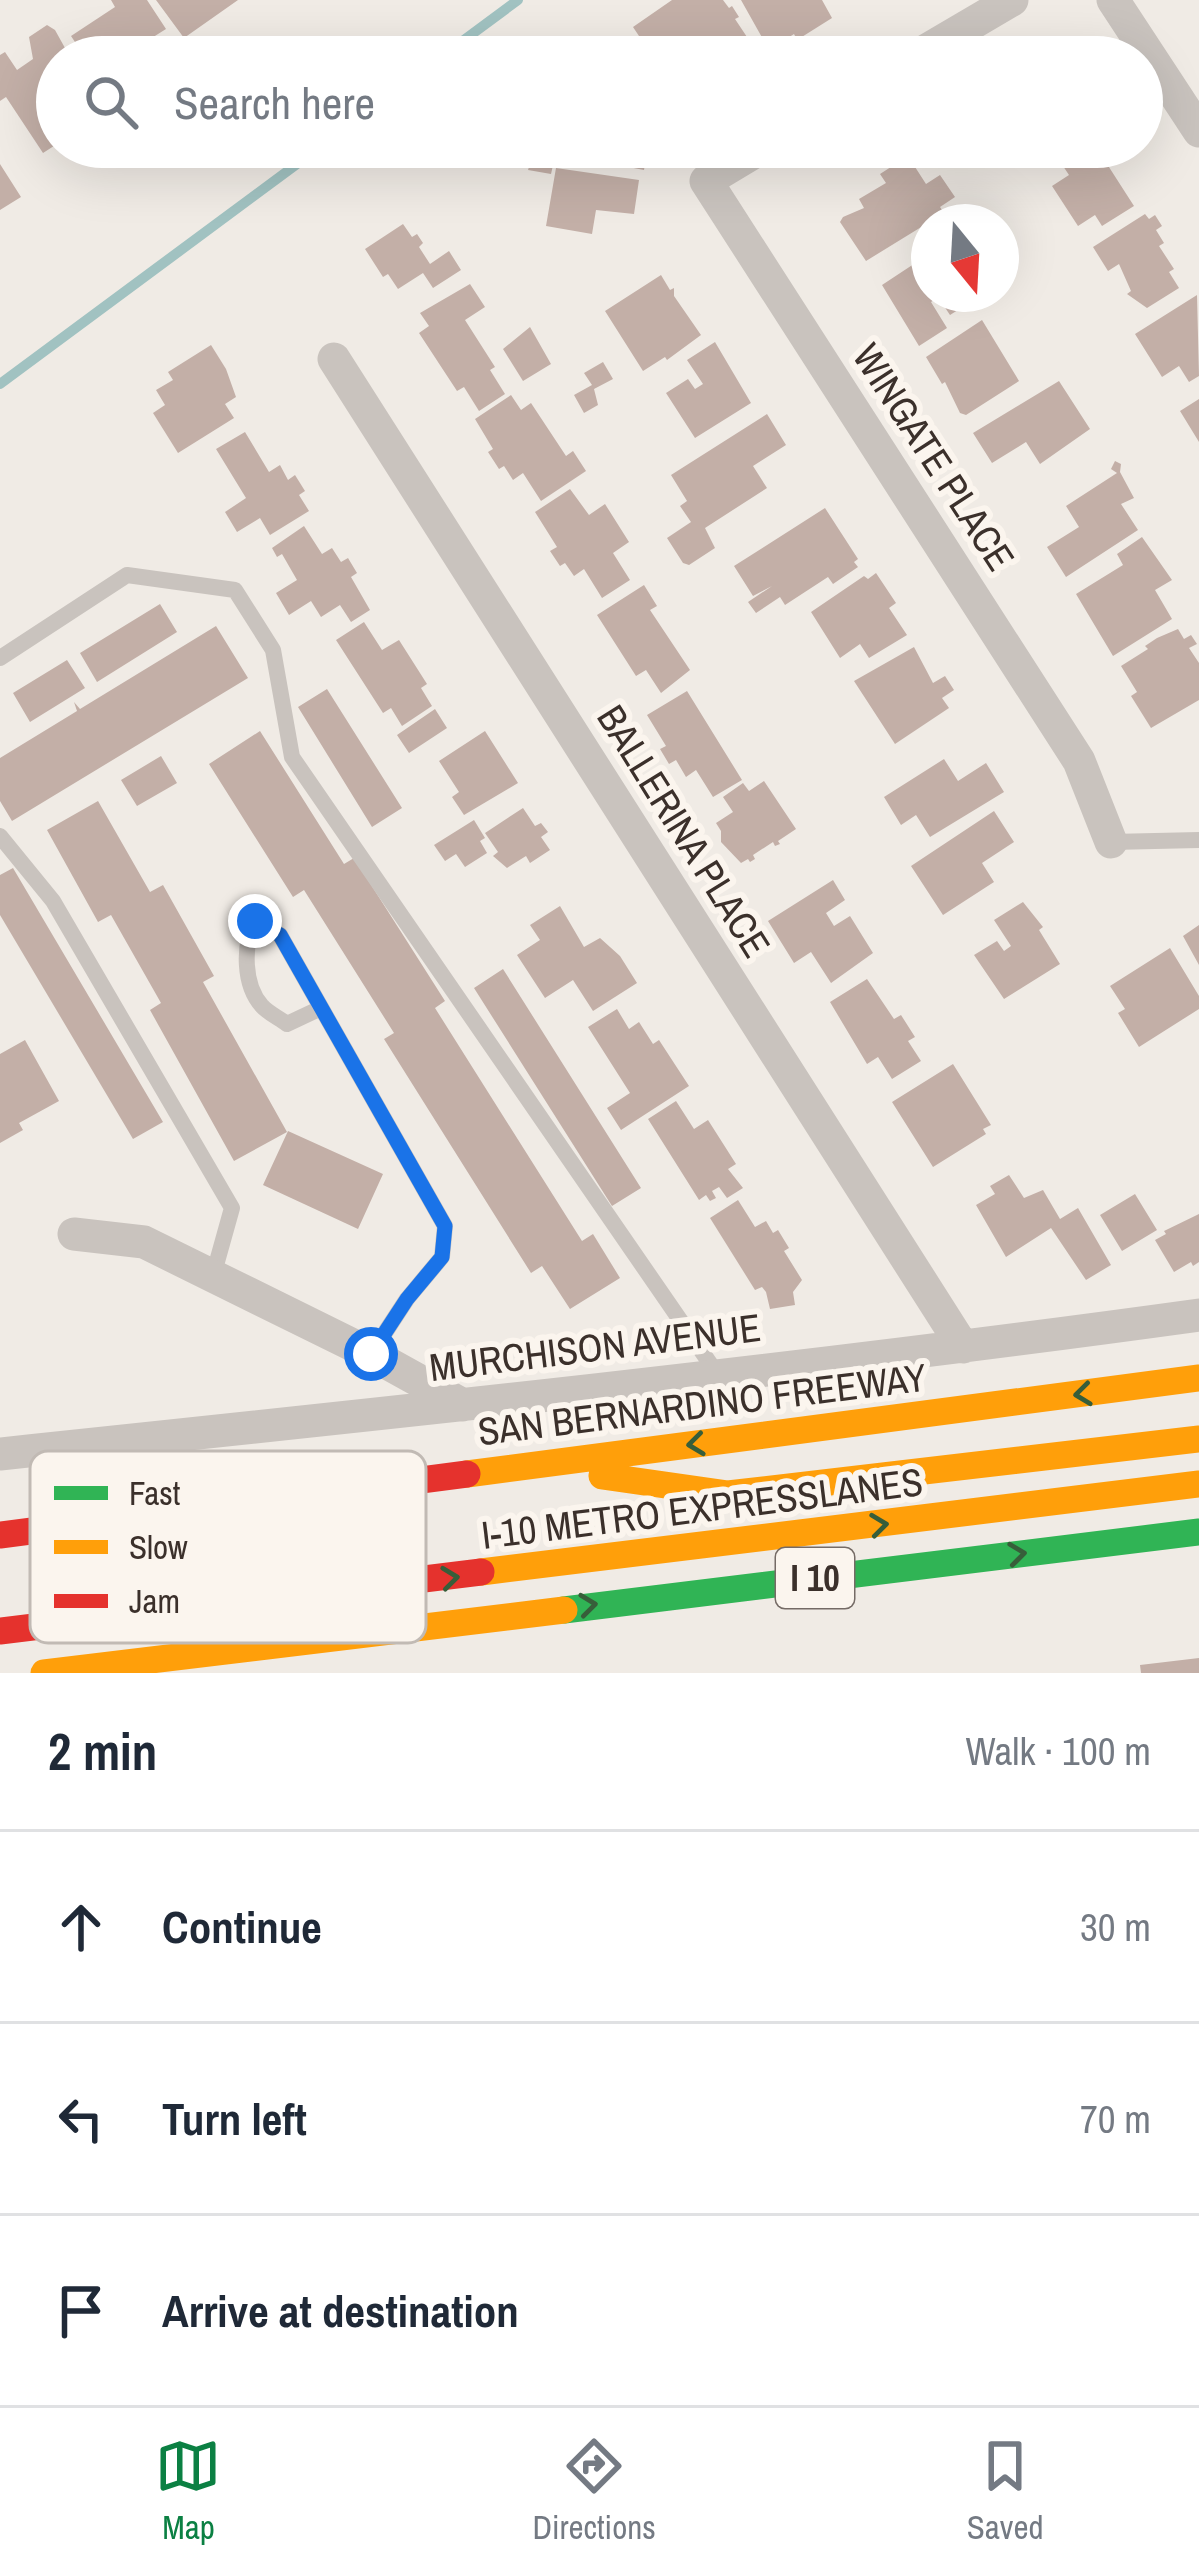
<!DOCTYPE html>
<html lang="en">
<head>
<meta charset="utf-8">
<style>
  :root { --surface:#fff; --page:#f6f6f7; --text:#1f2937; --muted:#747a83; --line:#e0e1e3; --accent:#0b8043 }
  body { margin:0; font-family:"Archivo Narrow",sans-serif; background:var(--page); color:var(--text) }
  .compass { position:absolute; left:911px; top:204px; width:108px; height:108px; border-radius:50%; background:var(--surface); box-shadow:0 12px 48px #0002; rotate:162deg }
  .stop { position:absolute; width:36px; height:36px; margin:-27px; border:9px solid #1a73e8; border-radius:50%; background:#fff }
  .stop.end { background:#1a73e8; border-color:#fff; box-shadow:0 3px 12px #0008 }
  .list { margin:0; padding:0; list-style:none }
  h2 { display:flex; justify-content:space-between; align-items:center; height:156px; margin:0; padding:0 48px; font-size:51px }
  h2 small { font-size:39px; font-weight:400; color:var(--muted) }
  .list li { display:grid; grid-template-columns:78px 1fr auto; gap:36px; align-items:center; box-sizing:border-box; height:192px; padding:0 48px; border-top:3px solid var(--line) }
  .list b { display:block; font-size:45px; white-space:nowrap }
  .list em { font-size:39px; font-style:normal; color:var(--muted) }
  .icon { flex:none; width:66px; height:66px; fill:none; stroke:currentColor; stroke-width:2; stroke-linecap:round; stroke-linejoin:round }
  .map { position:relative; flex:none; width:1199px; height:1673px; overflow:hidden }
  .search { position:absolute; background:var(--surface); box-shadow:0 12px 48px #0002; left:36px; right:36px; top:36px; height:132px; display:flex; align-items:center; gap:30px; box-sizing:border-box; padding:0 42px; border-radius:66px; color:var(--muted); font-size:45px }
  .sheet { height:732px; background:var(--surface) }
  nav { display:flex; justify-content:space-around; align-items:center; box-sizing:border-box; height:168px; border-top:3px solid var(--line); background:var(--surface); font-size:33px; color:var(--muted) }
  nav a { display:grid; justify-items:center; gap:6px }
  nav .on { color:var(--accent) }
  .map>svg:first-child { display:block }
  .lines { fill:none; stroke-linecap:round; stroke-linejoin:round }
  .stream { stroke:#a1c2c1; stroke-width:10 }
  .building { fill:#c3afa7 }
  .lane { stroke:#c9c3be; stroke-width:16 }
  .street { stroke:#c9c3be; stroke-width:33 }
  .fast { stroke:#30b455; stroke-width:27 }
  .slow { stroke:#ff9f0a; stroke-width:27 }
  .jam { stroke:#e5322d; stroke-width:27 }
  .oneway { stroke:#375e3a }
  .route { stroke:#1a73e8; stroke-width:15 }
  .labels { text-anchor:middle; dominant-baseline:central; stroke-width:12; stroke-linejoin:round; paint-order:stroke }
  .shield { fill:#fbf5ee; stroke:#756b66; stroke-width:3 }
  .shield-label { font-size:36px; font-weight:bold; fill:#3b302b }
  .street-label { font-size:39px; fill:#3b302b; stroke:#fbf5ee }
  .key { fill:#fbf5ee; stroke:#c1bab4; stroke-width:3 }
  .key-label { font-size:33px; fill:#3b302b }
</style>
</head>
<body>
<div class="map">
<svg width="1199" height="1673" viewBox="0 0 1199 1673">
  <rect width="100%" height="100%" fill="#f0ebe5"/>
  <g class="lines">
    <path class="stream" d="M441 57 518 0
      M0 384 320 147"/>
  </g>
  <path class="building" d="M111 0H147L166 29 139 46 144 53 138 57H85L71 36 115 7Z
    M156 0H238L184 38Z
    M672 0H723L729 8 732 6 739 17 735 19 755 49 744 57H653L633 27Z
    M741 0H822L832 18 797 40 794 34 769 50Z
    M47 25 55 30 70 57H57V144L43 153 6 97 0 101V55L5 52 17 70 33 59 29 37Z
    M522 147H648L644 170 561 154 559 161H554L551 174 528 170 534 152Z
    M1086 147H1104L1112 160 1107 164 1134 206 1102 226 1095 215 1078 226 1052 186 1069 175 1061 163Z
    M908 156 926 184 940 175 955 197 940 207 944 213 866 261 840 222 843 217 864 208 859 199 886 183 880 174Z
    M0 164 21 197 0 210Z
    M556 168 639 180 634 214 596 210 592 234 546 226Z
    M1145 214 1149 219 1155 215 1162 226 1156 230 1164 243 1159 246 1174 269 1169 272 1179 288 1147 308 1127 294 1131 291 1119 264 1108 271 1093 247Z
    M403 224 412 237 417 234 423 243 419 247 430 264 449 251 461 270 433 288 423 273 398 289 388 274 383 277 365 249Z
    M929 254V294H963L969 303 950 315 938 297 931 302 947 328 919 346 882 285Z
    M661 275 670 290 674 288V296L701 335 667 360 665 357 643 371 605 311Z
    M470 284 485 307 465 320 495 367 490 370 505 394 479 411 464 387 457 391 419 333 429 326 420 313Z
    M1197 295 1199 376 1189 382 1179 366 1162 377 1135 334Z
    M982 320 1019 381 966 415 960 413 945 382 942 384 926 357Z
    M530 327 551 364 523 381 503 349Z
    M715 342 751 403 695 438 666 393 688 379 695 389 703 384 687 360Z
    M211 345 226 369 236 397 225 404 234 418 178 453 153 413 165 405 156 390 173 380 168 372Z
    M603 362 613 379 594 389 598 405 584 413 574 395 592 385 584 373Z
    M1059 381 1090 429 1040 464 1026 442 992 463 973 433Z
    M511 395 521 410 531 403 566 456 573 451 586 471 541 501 523 473 513 480 504 466 499 469 488 452 493 449 475 419Z
    M1199 399V442L1180 411Z
    M767 414 786 445 753 466 767 488 705 528 715 548 689 565 683 563 667 538 691 522 680 506 687 501 671 475Z
    M245 432 269 472 280 465 288 480 295 475 305 491 299 495 309 511 270 535 260 518 237 532 225 512 246 498 216 449Z
    M1115 461 1121 464 1120 472 1134 498 1121 504 1138 530 1066 577 1047 547 1079 527 1066 506 1117 473 1111 469Z
    M570 489 589 515 605 504 629 542 613 553 630 580 602 598 584 569 574 576 565 563 560 566 550 551 557 547 535 512Z
    M825 508 858 559 854 562 858 567 833 584 828 577 785 605 780 597 756 613 748 602 772 586 753 596 734 566Z
    M304 526 322 554 332 548 341 562 348 558 357 573 351 577 370 610 351 622 340 605 321 617 311 601 289 615 276 593 297 580 282 554 277 557 272 548Z
    M1142 537 1172 580 1155 590 1172 619 1113 656 1076 594 1123 565 1117 554Z
    M876 573 896 603 889 608 907 635 869 658 860 644 840 658 811 612 864 576 868 579Z
    M644 585 657 606 650 610 690 670 661 693 646 670 636 676 597 615Z
    M160 604 177 632 97 682 80 653Z
    M364 622 382 650 399 640 427 684 421 688 432 706 402 726 391 708 383 713 336 640Z
    M216 626 248 678 12 821 0 801V758L77 711 74 702 80 709Z
    M1178 629 1184 639 1191 635 1197 644 1189 648 1199 663V700L1151 728 1131 696 1137 692 1121 666 1148 649 1145 646 1157 638Z
    M914 647 933 683 945 676 954 690 942 698 949 708 895 744 854 681Z
    M67 660 85 688 30 722 13 693Z
    M327 689 402 808 372 827 298 707Z
    M687 691 742 780 713 797 696 770 686 777 676 760 669 764 660 749 666 746 647 715Z
    M435 709 447 728 409 753 397 735Z
    M260 731 344 864 354 858 445 1001 435 1008 582 1241 593 1234 620 1278 570 1309 542 1266 531 1273 384 1039 394 1033 304 890 293 897 209 764Z
    M485 731 518 783 464 815 452 797 459 792 439 761Z
    M161 756 177 783 137 806 121 780Z
    M944 759 958 781 986 763 1004 792 930 837 916 815 901 825 884 797Z
    M764 781 796 829 778 841 780 844 775 846 773 842 753 855 755 859 750 862 748 859 741 863 721 842V831L716 823 733 812 723 797 743 783 749 791Z
    M98 801 150 892 163 885 214 976 203 982 287 1132 234 1161 150 1010 161 1003 111 915 98 922 47 830Z
    M523 808 535 826 541 823 548 832 541 837 550 850 530 863 526 856 507 868 493 856 498 852 485 833Z
    M994 811 1014 842 982 863 994 882 943 915 911 866Z
    M474 820 485 838 480 841 487 853 465 867 456 854 445 861 434 845Z
    M13 868 163 1122 133 1139 0 915V875Z
    M833 880 845 900 826 913 834 926 850 916 873 953 831 983 811 952 794 963 768 921Z
    M1023 902 1043 927 1039 930 1060 964 1004 999 974 955 997 941 1004 951 1011 946 994 920Z
    M560 906 584 947 600 938 620 956 637 983 593 1011 573 980 545 998 517 955 540 940 530 925Z
    M1199 925V965L1183 936Z
    M1170 948 1199 996V1009L1139 1047 1118 1013 1125 1009 1110 986Z
    M503 969 641 1188 612 1206 474 988Z
    M867 979 894 1019 901 1015 915 1037 908 1041 921 1061 892 1079 878 1057 867 1064 830 1002Z
    M617 1009 629 1029 639 1022 653 1044 659 1040 689 1086 621 1130 607 1108 630 1093 588 1027Z
    M25 1040 59 1101 19 1123 23 1130 0 1143V1054Z
    M953 1064 991 1125 983 1129 986 1134 933 1167 892 1102Z
    M676 1101 694 1129 708 1120 736 1164 728 1169 743 1188 727 1198 719 1187 712 1191 716 1198 710 1201 706 1195 699 1200 648 1119Z
    M288 1131 383 1174 358 1229 263 1185Z
    M1009 1175 1024 1198 1043 1190 1060 1219 1078 1208 1111 1265 1086 1280 1051 1228 1006 1257 976 1205 995 1194 990 1186Z
    M1135 1194 1157 1230 1122 1251 1100 1215Z
    M738 1200 755 1227 766 1221 773 1233 778 1230 789 1248 784 1251 802 1280 793 1292 795 1305 770 1309 766 1292 762 1287 755 1290 710 1218Z
    M1199 1214V1262L1193 1266 1191 1262 1174 1272 1155 1240 1166 1234 1164 1231Z
    M1199 1658V1673H1141L1140 1665Z"/>
  <g class="lines">
    <path class="lane" d="M0 658 127 575 235 590 273 650 292 757 718 1375
      M0 836 53 901 232 1208 213 1276
      M1111 842 1199 840
      M321 1008 287 1024C279 1018 268 1013 262 1006 243 985 243 945 255 921L280 935 445 1226 442 1257 407 1299 371 1354"/>
    <path class="street" d="M1113 0 1199 131
      M915 57 1012 0
      M763 147 706 181 1079 761 1111 842
      M334 359 963 1347
      M74 1234 144 1242 371 1354 463 1405
      M0 1454C400 1412 800 1370 1199 1315"/>
    <path class="fast" d="M564 1610 1199 1532"/>
    <path class="slow" d="M467 1474 1199 1378
      M602 1476 728 1494 1199 1439
      M481 1572 1199 1484
      M44 1673 564 1610"/>
    <path class="jam" d="M0 1535 467 1474
      M0 1631 481 1572"/>
  </g>
  <defs><path id="oneway-chevron" d="M-2-3.5L2.5 0L-2 3.5" fill="none" stroke-width="1.6" stroke-linecap="round" stroke-linejoin="round" transform="scale(3)"/></defs>
  <g class="oneway">
    <use href="#oneway-chevron" transform="translate(1083 1394) rotate(173)"/>
    <use href="#oneway-chevron" transform="translate(696 1444) rotate(173)"/>
    <use href="#oneway-chevron" transform="translate(879 1525) rotate(-7)"/>
    <use href="#oneway-chevron" transform="translate(1017 1554) rotate(-7)"/>
    <use href="#oneway-chevron" transform="translate(450 1578) rotate(-7)"/>
    <use href="#oneway-chevron" transform="translate(588 1605) rotate(-7)"/>
  </g>
  <g class="lines">
    <path class="route" d="M255 921 280 935 445 1226 442 1257 407 1299 371 1354"/>
  </g>
  <g class="labels">
    <rect class="shield" x="776" y="1548" width="78" height="60" rx="9"/>
    <g class="shield-label">
      <text x="815" y="1578">I 10</text>
    </g>
    <g class="street-label">
      <text transform="translate(934 457) rotate(57)">WINGATE PLACE</text>
      <text transform="translate(684 831) rotate(58)">BALLERINA PLACE</text>
      <text transform="translate(595 1347) rotate(-7)">MURCHISON AVENUE</text>
      <text transform="translate(702 1404) rotate(-7)">SAN BERNARDINO FREEWAY</text>
      <text transform="translate(702 1508) rotate(-7)">I-10 METRO EXPRESSLANES</text>
    </g>
  </g>
  <rect x="30" y="1451" width="396" height="192" rx="18" class="key"/>
  <rect x="54" y="1486" width="54" height="14" fill="#30b455"/>
  <rect x="54" y="1540" width="54" height="14" fill="#ff9f0a"/>
  <rect x="54" y="1594" width="54" height="14" fill="#e5322d"/>
  <g class="key-label">
    <text x="129" y="1505">Fast</text>
    <text x="129" y="1559">Slow</text>
    <text x="129" y="1613">Jam</text>
  </g>
</svg>
<svg class="compass" viewBox="-18 -18 36 36"><path d="M0-13l5 13h-10z" fill="#e53935"/><path d="M0 13l5-13h-10z" fill="#747a83"/></svg>
<div class="stop" style="left:371px;top:1354px"></div>
<div class="stop end" style="left:255px;top:921px"></div>
<div class="search"><svg class="icon" aria-label="search" viewBox="0 0 24 24"><circle cx="10" cy="10" r="6"/><path d="M15 15l6 6"/></svg>Search here</div>
</div>
<section class="sheet">
<h2>2 min<small>Walk · 100 m</small></h2>
<ul class="list">
<li><svg class="icon" aria-label="ahead" viewBox="0 0 24 24"><path d="M12 20V5M6 11l6-6 6 6"/></svg><div><b>Continue</b></div><em>30 m</em></li>
<li><svg class="icon" aria-label="left" viewBox="0 0 24 24"><path d="M17 20v-9H6M10 6l-5 5 5 5"/></svg><div><b>Turn left</b></div><em>70 m</em></li>
<li><svg class="icon" aria-label="arrive" viewBox="0 0 24 24"><path d="M6 21V4h12l-3 4 3 4H6"/></svg><div><b>Arrive at destination</b></div></li>
</ul>
</section>
<nav>
<a class="on"><svg class="icon" aria-label="map" viewBox="0 0 24 24"><path d="M3 6l6-2 6 2 6-2v14l-6 2-6-2-6 2zM9 4v14M15 6v14"/></svg>Map</a>
<a><svg class="icon" aria-label="directions" viewBox="0 0 24 24"><path d="M12 3l9 9-9 9-9-9zM9 14v-3h6M13 9l2 2-2 2"/></svg>Directions</a>
<a><svg class="icon" aria-label="saved" viewBox="0 0 24 24"><path d="M7 4h10v16l-5-4-5 4z"/></svg>Saved</a>
</nav>
</body>
</html>
